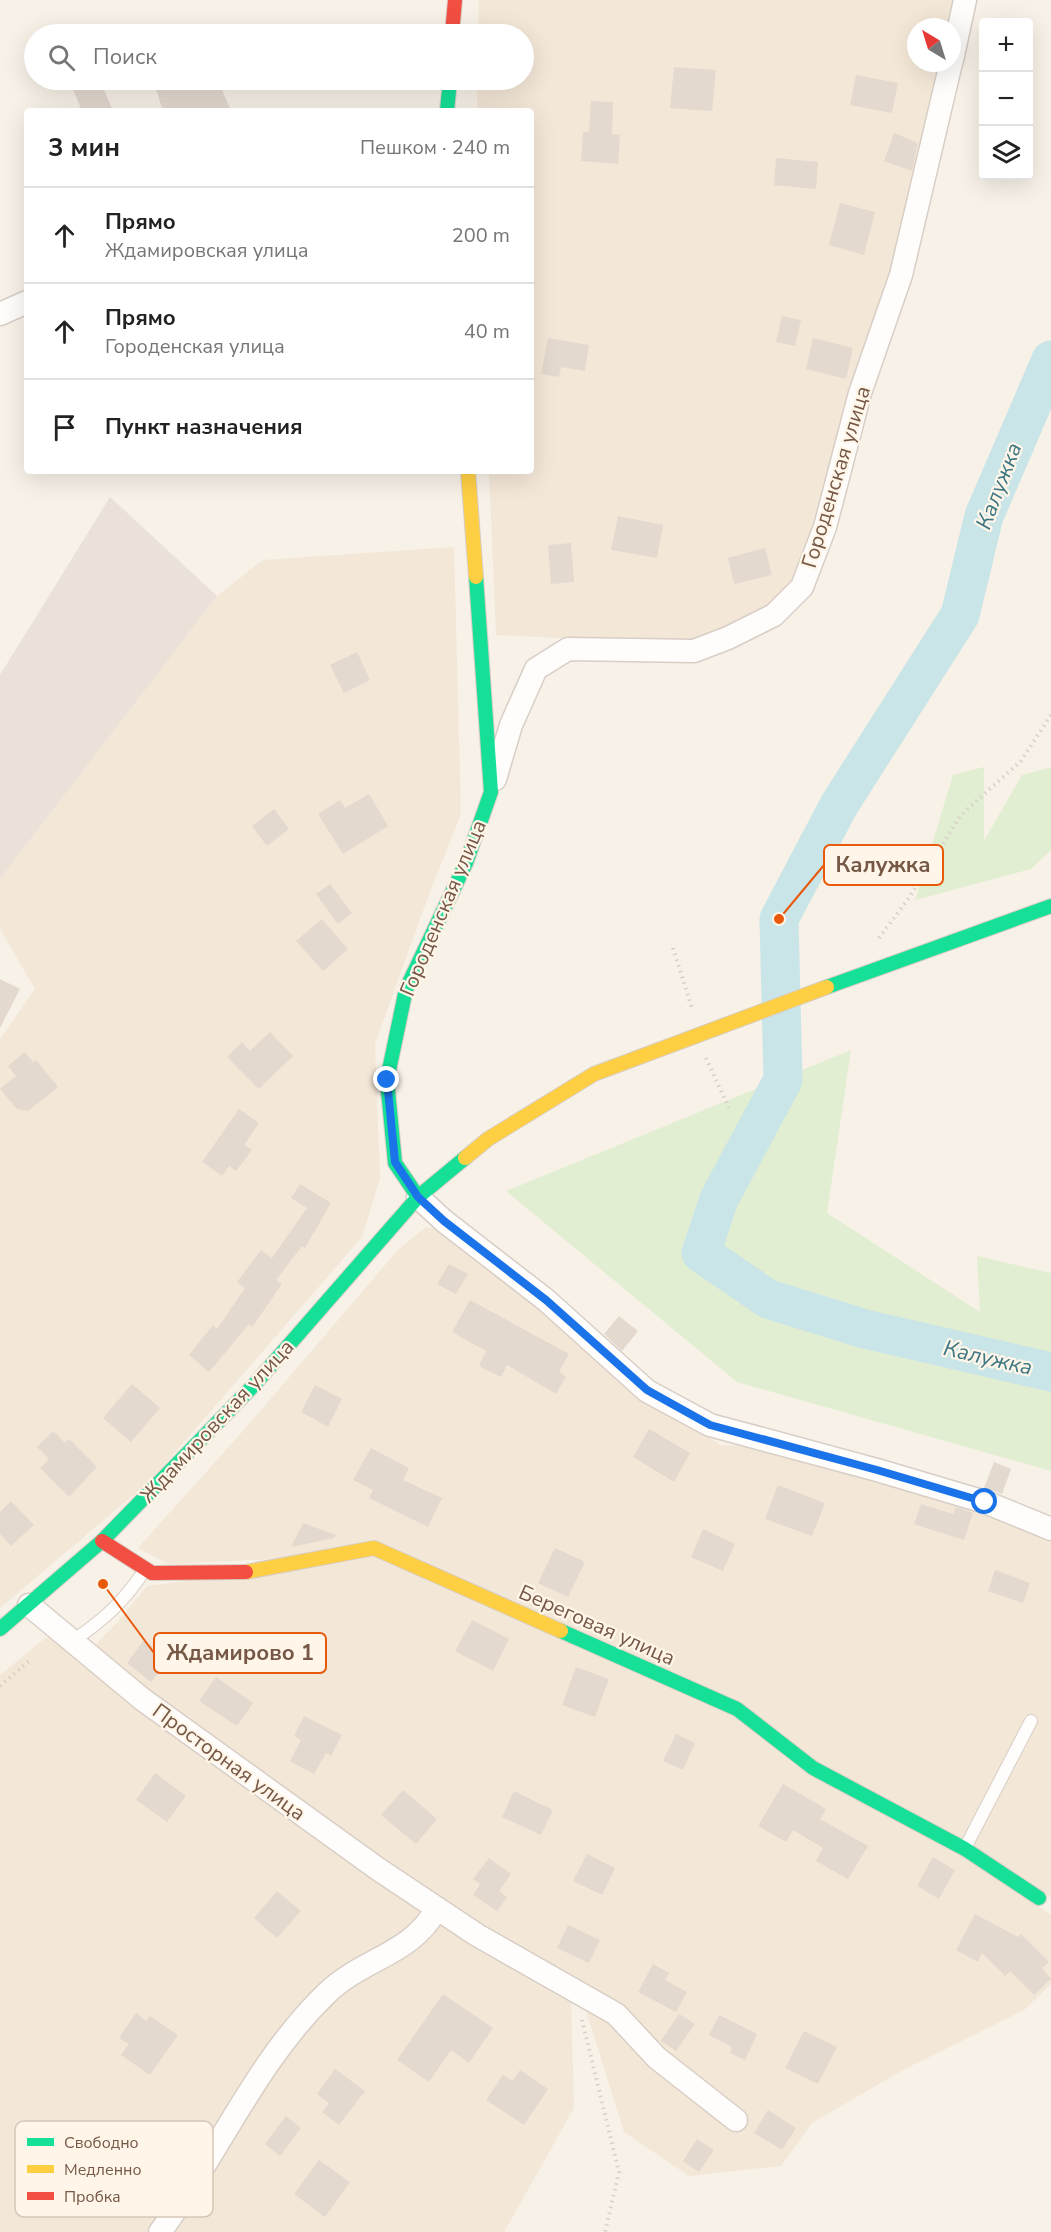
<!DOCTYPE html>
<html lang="ru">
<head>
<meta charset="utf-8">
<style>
  :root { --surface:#fff; --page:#f6f6f6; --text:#222; --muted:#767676; --line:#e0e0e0 }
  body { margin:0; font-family:"Nunito Sans",sans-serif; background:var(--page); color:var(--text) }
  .controls { position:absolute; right:18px; top:18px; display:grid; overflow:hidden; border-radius:6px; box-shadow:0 6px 24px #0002 }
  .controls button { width:54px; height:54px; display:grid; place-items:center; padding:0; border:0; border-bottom:2px solid var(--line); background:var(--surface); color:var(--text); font:30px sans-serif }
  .compass { position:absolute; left:907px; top:18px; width:54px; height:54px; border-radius:50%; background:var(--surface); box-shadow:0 6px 24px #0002; rotate:322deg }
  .stop { position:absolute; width:18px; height:18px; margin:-14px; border:4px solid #1a73e8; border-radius:50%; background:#fff }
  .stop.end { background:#1a73e8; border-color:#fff; box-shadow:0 2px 6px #0008 }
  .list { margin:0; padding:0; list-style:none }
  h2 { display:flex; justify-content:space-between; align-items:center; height:78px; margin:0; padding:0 24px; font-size:26px }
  h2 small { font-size:20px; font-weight:400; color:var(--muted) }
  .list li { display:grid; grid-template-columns:39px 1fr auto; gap:18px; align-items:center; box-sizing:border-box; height:96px; padding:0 24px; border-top:2px solid var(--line) }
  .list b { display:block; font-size:22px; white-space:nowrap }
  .list p { margin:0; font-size:20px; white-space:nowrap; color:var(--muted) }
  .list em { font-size:20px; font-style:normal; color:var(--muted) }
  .icon { flex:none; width:33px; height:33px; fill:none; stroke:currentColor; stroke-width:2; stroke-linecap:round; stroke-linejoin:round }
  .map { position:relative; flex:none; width:1051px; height:2232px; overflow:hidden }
  .search { position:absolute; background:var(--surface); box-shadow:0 6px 24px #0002; left:24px; top:24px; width:510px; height:66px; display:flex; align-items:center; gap:15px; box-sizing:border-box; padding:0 21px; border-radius:33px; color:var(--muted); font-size:22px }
  .panel { position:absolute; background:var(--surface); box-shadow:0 6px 24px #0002; left:24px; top:108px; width:510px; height:366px; border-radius:6px }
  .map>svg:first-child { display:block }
  .residential { fill:#f3e7d7 }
  .industrial { fill:#eae1d9 }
  .green { fill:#e2eed1 }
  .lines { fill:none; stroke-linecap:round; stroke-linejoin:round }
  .river { stroke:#c9e5e8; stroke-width:39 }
  .building { fill:#e3d9cf }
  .lane-casing { stroke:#d8cec6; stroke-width:14 }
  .street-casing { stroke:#d8cec6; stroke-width:25 }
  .fast-casing { stroke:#d7cdc4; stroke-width:16 }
  .slow-casing { stroke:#d7cdc4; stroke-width:16 }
  .jam-casing { stroke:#d7cdc4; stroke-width:16 }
  .path { stroke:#d8d0c9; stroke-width:4; stroke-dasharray:1.5 4.5; stroke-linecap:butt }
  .lane { stroke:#fefdfb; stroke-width:12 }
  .street { stroke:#fefdfb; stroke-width:22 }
  .fast { stroke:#16e098; stroke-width:14 }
  .slow { stroke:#ffcf43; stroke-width:14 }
  .jam { stroke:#f24e42; stroke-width:14 }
  .route { stroke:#1a73e8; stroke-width:8 }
  .labels { text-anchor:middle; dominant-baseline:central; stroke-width:4.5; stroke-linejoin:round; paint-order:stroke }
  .street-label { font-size:21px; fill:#765847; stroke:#fff6e9 }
  .water-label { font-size:22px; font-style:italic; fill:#3d7783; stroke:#fff6e9 }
  .key { fill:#fff6e9; stroke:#d6c7b8; stroke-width:1.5 }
  .key-label { font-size:16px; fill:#765847 }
  .leader { fill:none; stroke:#e8590c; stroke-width:2 }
  .callout-dot { fill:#e8590c; stroke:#fff6e9; stroke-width:2 }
  .callout { fill:#fff6e9; stroke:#e8590c; stroke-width:2 }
  .callout-label { font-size:22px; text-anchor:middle; font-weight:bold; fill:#765847 }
</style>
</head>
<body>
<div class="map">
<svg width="1051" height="2232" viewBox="0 0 1051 2232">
  <rect width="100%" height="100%" fill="#f7f1e7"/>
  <path class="residential" d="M479 0H957L952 27H916V63H945L891 286 798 579 766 608 729 628 681 644 496 635 489 471H531V111H477V80H524V34H478Z
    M454 547 461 814 428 897 375 1044 380 1178 362 1237 151 1480 0 1608V1039L35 989 0 929V879L217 596 263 560Z
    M426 1227 449 1233 619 1376 722 1446 759 1443 989 1509 1051 1536V1898L972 1845 372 1540 316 1557 168 1564 138 1548 243 1431 398 1250Z
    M373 1554 733 1714 794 1765 955 1847 1051 1915V1984L1024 2010 903 2070 812 2123 781 2166 689 2176 624 2132 584 2004 620 2022 648 2063 717 2112 730 2130 742 2128 744 2115 661 2051 621 2012 476 1929 267 1781 93 1647 117 1623 147 1586 193 1580 262 1576Z
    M57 1635 423 1906 406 1935 325 1981 152 2232H0V1675L44 1639Z
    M440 1922 571 2000 574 2108 504 2232H172L294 2040 336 1996Z"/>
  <path class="industrial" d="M110 497 217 596 0 879V675Z"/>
  <path class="green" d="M984 767V841L1022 775 1051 767V850L1031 869 915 900 953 775Z
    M851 1050 827 1213 980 1312 977 1256 1051 1273V1471L737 1382 506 1191Z"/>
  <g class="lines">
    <path class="river" d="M1051 360 984 516 960 615 839 805 779 919 783 1080 719 1199 701 1253 768 1299 865 1329 1051 1372"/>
  </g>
  <path class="building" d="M674 67 716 70 712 111 670 108Z
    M856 75 898 83 892 113 850 105Z
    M69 80H100L113 111H82Z
    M153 80H218L231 111H163Z
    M591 101 613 102 612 134 620 135 618 164 581 161 583 132H589Z
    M894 133 918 143 912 171 884 161Z
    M776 158 818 162 816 189 774 185Z
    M840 203 875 212 864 255 829 245Z
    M782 316 801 320 795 346 776 342Z
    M548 338 589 345 585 371 561 367 559 377 541 374Z
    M813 338 853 348 846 379 806 369Z
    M618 516 663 525 657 558 611 550Z
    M571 543 574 582 551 584 548 545Z
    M765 548 772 575 734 584 728 558Z
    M357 652 370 680 344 693 330 665Z
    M369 794 388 826 343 854 318 814 340 800 345 808Z
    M274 809 289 829 267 846 252 826Z
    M330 884 352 913 338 924 316 894Z
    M322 919 348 949 323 971 296 941Z
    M0 979 20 989 0 1028Z
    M270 1032 293 1056 259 1089 227 1057 242 1042 250 1051Z
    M25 1052 33 1062 36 1060 58 1087 28 1111 17 1109 0 1089 16 1076 8 1066Z
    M239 1109 259 1123 244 1145 252 1150 236 1171 229 1166 222 1176 202 1162Z
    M300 1184 331 1203 305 1248 302 1246 276 1280 282 1284 252 1327 249 1324 209 1372 189 1355 213 1325 217 1329 245 1288 237 1282 261 1250 272 1258 307 1208 291 1198Z
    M449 1264 468 1274 456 1294 437 1284Z
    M470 1300 569 1354 559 1372 566 1377 556 1394 507 1365 501 1377 479 1366 486 1351 452 1332Z
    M619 1316 638 1331 622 1351 604 1334Z
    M132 1384 160 1408 131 1442 103 1418Z
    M315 1385 342 1399 328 1427 301 1412Z
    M649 1429 690 1453 674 1482 633 1457Z
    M53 1431 65 1443 69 1439 97 1467 69 1497 40 1468 49 1459 37 1447Z
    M371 1448 409 1468 403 1480 442 1498 428 1527 369 1498 373 1490 353 1480Z
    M994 1462 1011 1469 1002 1494 984 1488Z
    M778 1485 825 1503 812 1536 765 1519Z
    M11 1501 34 1525 11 1546 0 1534V1512Z
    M921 1504 953 1514 956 1507 973 1513 964 1540 914 1524Z
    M303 1523 336 1535 334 1538 291 1547Z
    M703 1529 735 1544 723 1571 691 1557Z
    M555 1548 585 1562 568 1597 538 1583Z
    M995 1570 1030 1583 1023 1603 988 1591Z
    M472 1620 509 1639 493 1671 455 1651Z
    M144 1640 169 1659 151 1682 127 1663Z
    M576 1667 609 1679 595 1717 562 1705Z
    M216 1677 253 1703 237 1726 199 1701Z
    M304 1716 342 1735 331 1756 326 1753 314 1774 290 1761 301 1740 294 1736Z
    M676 1734 695 1743 683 1770 663 1761Z
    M155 1773 186 1796 167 1822 136 1800Z
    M783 1784 826 1809 820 1819 868 1846 848 1879 816 1861 823 1848 793 1830 786 1842 758 1826Z
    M403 1790 437 1819 416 1844 381 1815Z
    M514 1791 553 1810 541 1835 502 1817Z
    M587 1854 615 1868 602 1895 573 1881Z
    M933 1857 955 1870 939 1899 917 1886Z
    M489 1858 511 1874 499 1891 507 1897 497 1911 473 1895 480 1884 473 1879Z
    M277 1891 301 1911 277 1938 254 1918Z
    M975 1914 1018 1937 1021 1934 1049 1962 1042 1968 1051 1979 1034 1995 1010 1971 1005 1976 982 1953 978 1962 956 1950Z
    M568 1925 600 1940 589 1963 557 1948Z
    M653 1964 669 1973 665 1980 687 1992 676 2012 638 1992Z
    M443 1994 493 2028 469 2063 451 2050 429 2082 397 2060Z
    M136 2013 146 2021 150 2016 178 2035 150 2075 121 2055 129 2044 119 2038Z
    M679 2014 695 2024 676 2051 661 2041Z
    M719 2015 757 2034 745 2060 730 2053 732 2047 709 2035Z
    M804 2031 837 2047 818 2084 785 2068Z
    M335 2069 365 2091 339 2125 322 2112 329 2103 317 2094Z
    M520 2070 548 2089 524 2125 486 2100 503 2075 513 2081Z
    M768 2110 796 2128 782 2150 754 2133Z
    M286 2116 301 2128 280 2156 265 2144Z
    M697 2139 714 2150 699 2172 683 2161Z
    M319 2160 350 2182 325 2217 294 2194Z"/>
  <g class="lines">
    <g class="lane-casing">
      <path id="lane" d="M74 1640C106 1618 123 1602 145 1570
        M965 1848 1031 1721"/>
    </g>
    <g class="street-casing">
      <path id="street" d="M952 60 965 0
        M0 314 27 302
        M495 779 511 725 536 669 568 649 694 651 728 638 774 615 802 587 825 527 860 393 901 275 951 63
        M418 1197 444 1221 546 1300 647 1391 710 1425 877 1470 985 1502 1051 1529
        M29 1605 142 1699 378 1869 477 1935 616 2014 657 2058 736 2120
        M160 2232C218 2155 256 2061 327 1993 363 1958 412 1955 437 1908"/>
    </g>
    <g class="fast-casing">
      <path id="fast" d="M447 111 450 80
        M827 987 1051 906
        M418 1197 395 1163 387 1080 406 989 466 863 491 792 476 577
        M0 1629 102 1541 254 1385 418 1197 465 1158
        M561 1631 737 1709 813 1768 965 1849 1039 1898"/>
    </g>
    <g class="slow-casing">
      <path id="slow" d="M468 471 476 577
        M465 1158 488 1139 594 1074 827 987
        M246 1572 374 1548 561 1631"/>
    </g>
    <g class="jam-casing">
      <path id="jam" d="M452 34 455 0
        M102 1541 152 1573 246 1572"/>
    </g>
    <path class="path" d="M879 938 909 898 961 815 1021 761 1051 715
      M673 948 692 1008
      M706 1058 729 1108
      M0 1686 29 1661
      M582 2020 619 2172 605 2232"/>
    <use href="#lane" class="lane"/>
    <use href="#street" class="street"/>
    <use href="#fast" class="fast"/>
    <use href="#slow" class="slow"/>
    <use href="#jam" class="jam"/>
  </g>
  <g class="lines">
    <path class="route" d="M387 1080 395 1162 418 1197 444 1221 546 1300 647 1390 710 1425 877 1470 985 1502"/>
  </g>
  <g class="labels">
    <g class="street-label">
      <text transform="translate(836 477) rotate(-73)">Городенская улица</text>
      <text transform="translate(443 908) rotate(-67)">Городенская улица</text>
      <text transform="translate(217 1421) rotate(-47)">Ждамировская улица</text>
      <text transform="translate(597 1625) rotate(24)">Береговая улица</text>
      <text transform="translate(229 1762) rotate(36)">Просторная улица</text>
    </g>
    <g class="water-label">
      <text transform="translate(999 486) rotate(-69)">Калужка</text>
      <text transform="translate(988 1358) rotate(13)">Калужка</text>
    </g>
  </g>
  <rect x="15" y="2121" width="198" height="96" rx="9" class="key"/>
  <rect x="27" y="2138" width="27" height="8" fill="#16e098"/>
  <rect x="27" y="2165" width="27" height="8" fill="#ffcf43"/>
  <rect x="27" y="2192" width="27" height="8" fill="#f24e42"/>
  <g class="key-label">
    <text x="64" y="2148">Свободно</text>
    <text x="64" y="2175">Медленно</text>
    <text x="64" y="2202">Пробка</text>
  </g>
  <path class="leader" d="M779 919L824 865M103 1584L154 1653"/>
  <g class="callout-dot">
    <circle cx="779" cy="919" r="6"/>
    <circle cx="103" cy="1584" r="6"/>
  </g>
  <g class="callout">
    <rect x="824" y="845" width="119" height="40" rx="6"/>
    <rect x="154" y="1633" width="172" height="40" rx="6"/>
  </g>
  <g class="callout-label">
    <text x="883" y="872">Калужка</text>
    <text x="240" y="1660">Ждамирово 1</text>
  </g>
</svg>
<div class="controls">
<button>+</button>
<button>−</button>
<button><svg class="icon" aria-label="layers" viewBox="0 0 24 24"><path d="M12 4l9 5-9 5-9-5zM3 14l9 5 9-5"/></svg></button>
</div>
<svg class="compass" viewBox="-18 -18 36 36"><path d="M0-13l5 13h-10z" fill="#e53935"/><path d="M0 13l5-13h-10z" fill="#767676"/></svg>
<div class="stop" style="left:985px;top:1502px"></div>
<div class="stop end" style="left:387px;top:1080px"></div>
<div class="search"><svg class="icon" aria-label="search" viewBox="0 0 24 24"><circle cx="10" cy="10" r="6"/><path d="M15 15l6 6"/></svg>Поиск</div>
<section class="panel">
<h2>3 мин<small>Пешком · 240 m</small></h2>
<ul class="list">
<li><svg class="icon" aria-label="ahead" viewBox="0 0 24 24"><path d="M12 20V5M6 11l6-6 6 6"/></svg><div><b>Прямо</b><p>Ждамировская улица</p></div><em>200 m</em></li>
<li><svg class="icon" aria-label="ahead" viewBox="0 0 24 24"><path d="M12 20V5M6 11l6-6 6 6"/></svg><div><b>Прямо</b><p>Городенская улица</p></div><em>40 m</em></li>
<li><svg class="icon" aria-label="arrive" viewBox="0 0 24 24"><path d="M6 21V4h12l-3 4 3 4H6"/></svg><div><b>Пункт назначения</b></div></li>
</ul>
</section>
</div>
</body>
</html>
